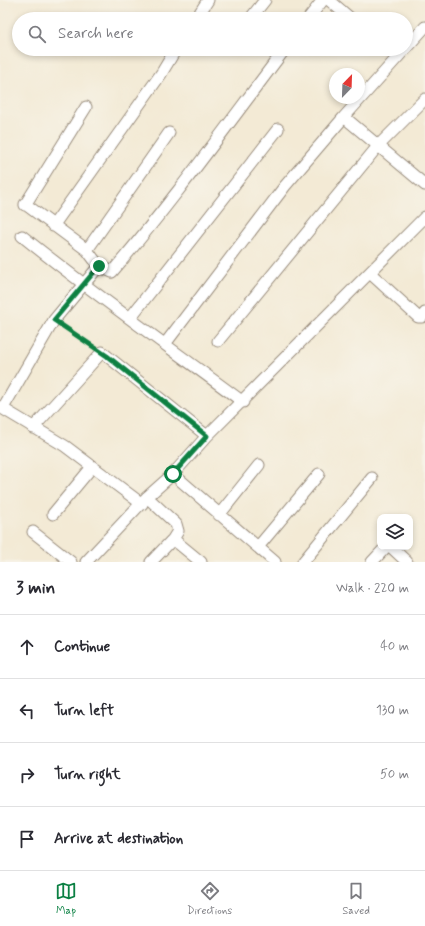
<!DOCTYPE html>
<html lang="en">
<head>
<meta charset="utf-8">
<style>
  :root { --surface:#fff; --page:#f7f7f7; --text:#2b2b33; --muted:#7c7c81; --line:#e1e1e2; --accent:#0b8043 }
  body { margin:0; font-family:Mynerve,sans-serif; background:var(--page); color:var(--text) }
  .controls { position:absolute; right:12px; bottom:12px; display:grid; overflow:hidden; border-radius:8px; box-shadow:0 2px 6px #0003 }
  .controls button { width:36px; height:36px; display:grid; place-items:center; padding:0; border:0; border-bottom:1px solid var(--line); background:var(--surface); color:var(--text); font:20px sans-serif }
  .compass { position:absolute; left:329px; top:68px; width:36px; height:36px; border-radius:50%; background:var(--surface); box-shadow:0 2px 6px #0003; rotate:23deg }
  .stop { position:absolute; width:12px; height:12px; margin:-9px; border:3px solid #0b8043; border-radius:50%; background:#fff }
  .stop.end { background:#0b8043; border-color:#fff; box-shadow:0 1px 4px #0008 }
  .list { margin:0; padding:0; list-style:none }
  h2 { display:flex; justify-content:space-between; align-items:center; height:52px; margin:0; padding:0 16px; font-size:17px }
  h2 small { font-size:13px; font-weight:400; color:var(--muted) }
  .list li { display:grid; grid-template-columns:26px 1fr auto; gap:12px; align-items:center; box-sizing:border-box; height:64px; padding:0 16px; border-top:1px solid var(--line) }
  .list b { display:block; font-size:15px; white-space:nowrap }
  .list em { font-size:13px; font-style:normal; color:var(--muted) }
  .icon { flex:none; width:22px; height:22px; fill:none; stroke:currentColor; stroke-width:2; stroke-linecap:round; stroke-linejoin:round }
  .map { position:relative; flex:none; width:425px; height:562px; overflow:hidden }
  .search { position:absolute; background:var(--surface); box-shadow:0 2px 6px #0003; left:12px; right:12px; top:12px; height:44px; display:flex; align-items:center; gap:10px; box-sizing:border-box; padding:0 14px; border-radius:22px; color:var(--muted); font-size:15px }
  .sheet { height:308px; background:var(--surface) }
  nav { display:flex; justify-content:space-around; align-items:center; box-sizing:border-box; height:56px; border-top:1px solid var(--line); background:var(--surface); font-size:11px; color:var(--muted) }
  nav a { display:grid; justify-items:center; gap:2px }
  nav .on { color:var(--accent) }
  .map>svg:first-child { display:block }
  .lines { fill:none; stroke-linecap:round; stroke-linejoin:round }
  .minor-casing { stroke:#978a7a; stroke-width:13 }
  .path { stroke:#978a7a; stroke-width:1.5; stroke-dasharray:1 3; stroke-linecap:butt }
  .minor { stroke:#fff; stroke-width:11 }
  .route { stroke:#0b8043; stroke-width:5 }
</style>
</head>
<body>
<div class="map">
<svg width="425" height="562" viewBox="0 0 425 562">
  <rect width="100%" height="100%" fill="#f7f3e8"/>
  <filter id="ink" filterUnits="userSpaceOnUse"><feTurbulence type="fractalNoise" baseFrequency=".025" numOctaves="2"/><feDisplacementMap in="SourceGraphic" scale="8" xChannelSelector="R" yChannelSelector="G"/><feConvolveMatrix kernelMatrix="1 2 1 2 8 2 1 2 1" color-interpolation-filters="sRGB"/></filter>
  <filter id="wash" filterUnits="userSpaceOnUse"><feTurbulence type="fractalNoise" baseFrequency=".012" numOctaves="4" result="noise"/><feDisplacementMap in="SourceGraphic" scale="16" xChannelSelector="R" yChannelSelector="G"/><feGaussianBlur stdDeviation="0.9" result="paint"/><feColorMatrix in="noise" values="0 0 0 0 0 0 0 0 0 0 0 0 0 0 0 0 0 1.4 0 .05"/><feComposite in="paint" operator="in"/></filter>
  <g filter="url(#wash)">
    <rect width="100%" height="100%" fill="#f3ead5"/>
  </g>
  <g filter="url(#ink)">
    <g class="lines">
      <g class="minor-casing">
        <path id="minor" d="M329 0 351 19
          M196 19 208 0
          M250 19 265 0
          M308 19 323 0
          M406 48 425 27
          M388 49 398 57
          M405 49 344 117 425 185
          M25 204 87 250
          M25 205 86 107
          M53 226 161 74 176 49
          M22 236C94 294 169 347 243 402
          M99 266 87 250 169 133
          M370 273 418 317H422L425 313
          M130 318 278 129
          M218 341 378 146 425 99
          M165 344 285 186 344 117
          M0 407 65 446 142 504
          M3 408 54 320 99 266 112 272C174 200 228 124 285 49
          M33 428 102 352 207 436
          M173 474 275 562
          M147 497 176 524 178 531 173 539 201 562
          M53 514 92 467
          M219 515 259 465
          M33 532 71 562
          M258 547 319 474
          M391 547 407 562
          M86 562 147 497 173 474 207 436 425 217
          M151 562 173 539
          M303 562 372 478
          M372 562 386 547"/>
      </g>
      <path class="path" d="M62 326 94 347"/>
      <use href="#minor" class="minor"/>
    </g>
  </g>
  <g class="lines" filter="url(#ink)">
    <path class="route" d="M99 266 54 320 107 356 207 436 173 474"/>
  </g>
</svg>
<div class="controls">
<button><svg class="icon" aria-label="layers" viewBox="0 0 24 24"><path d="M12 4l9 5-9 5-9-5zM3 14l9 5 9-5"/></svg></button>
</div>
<svg class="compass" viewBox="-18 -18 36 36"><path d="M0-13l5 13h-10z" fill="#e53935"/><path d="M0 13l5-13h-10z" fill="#7c7c81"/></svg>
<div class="stop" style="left:173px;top:474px"></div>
<div class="stop end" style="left:99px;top:266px"></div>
<div class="search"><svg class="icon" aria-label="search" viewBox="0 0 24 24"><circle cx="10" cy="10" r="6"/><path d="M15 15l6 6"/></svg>Search here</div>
</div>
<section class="sheet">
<h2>3 min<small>Walk · 220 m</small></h2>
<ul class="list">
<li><svg class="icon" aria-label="ahead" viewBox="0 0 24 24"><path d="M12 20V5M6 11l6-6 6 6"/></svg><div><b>Continue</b></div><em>40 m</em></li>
<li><svg class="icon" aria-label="left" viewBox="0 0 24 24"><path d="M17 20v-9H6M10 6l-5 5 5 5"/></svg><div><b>Turn left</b></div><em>130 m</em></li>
<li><svg class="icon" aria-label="right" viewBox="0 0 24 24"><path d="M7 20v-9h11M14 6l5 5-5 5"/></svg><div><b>Turn right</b></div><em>50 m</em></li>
<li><svg class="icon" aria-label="arrive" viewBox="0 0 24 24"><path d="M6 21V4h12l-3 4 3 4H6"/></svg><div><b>Arrive at destination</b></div></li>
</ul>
</section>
<nav>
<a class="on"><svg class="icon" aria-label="map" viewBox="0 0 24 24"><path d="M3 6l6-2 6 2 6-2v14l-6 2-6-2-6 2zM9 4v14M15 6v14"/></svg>Map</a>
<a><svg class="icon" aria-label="directions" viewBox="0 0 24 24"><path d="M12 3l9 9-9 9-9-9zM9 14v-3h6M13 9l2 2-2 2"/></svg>Directions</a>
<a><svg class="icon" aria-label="saved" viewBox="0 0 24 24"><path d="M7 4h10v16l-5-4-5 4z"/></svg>Saved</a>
</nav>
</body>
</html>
